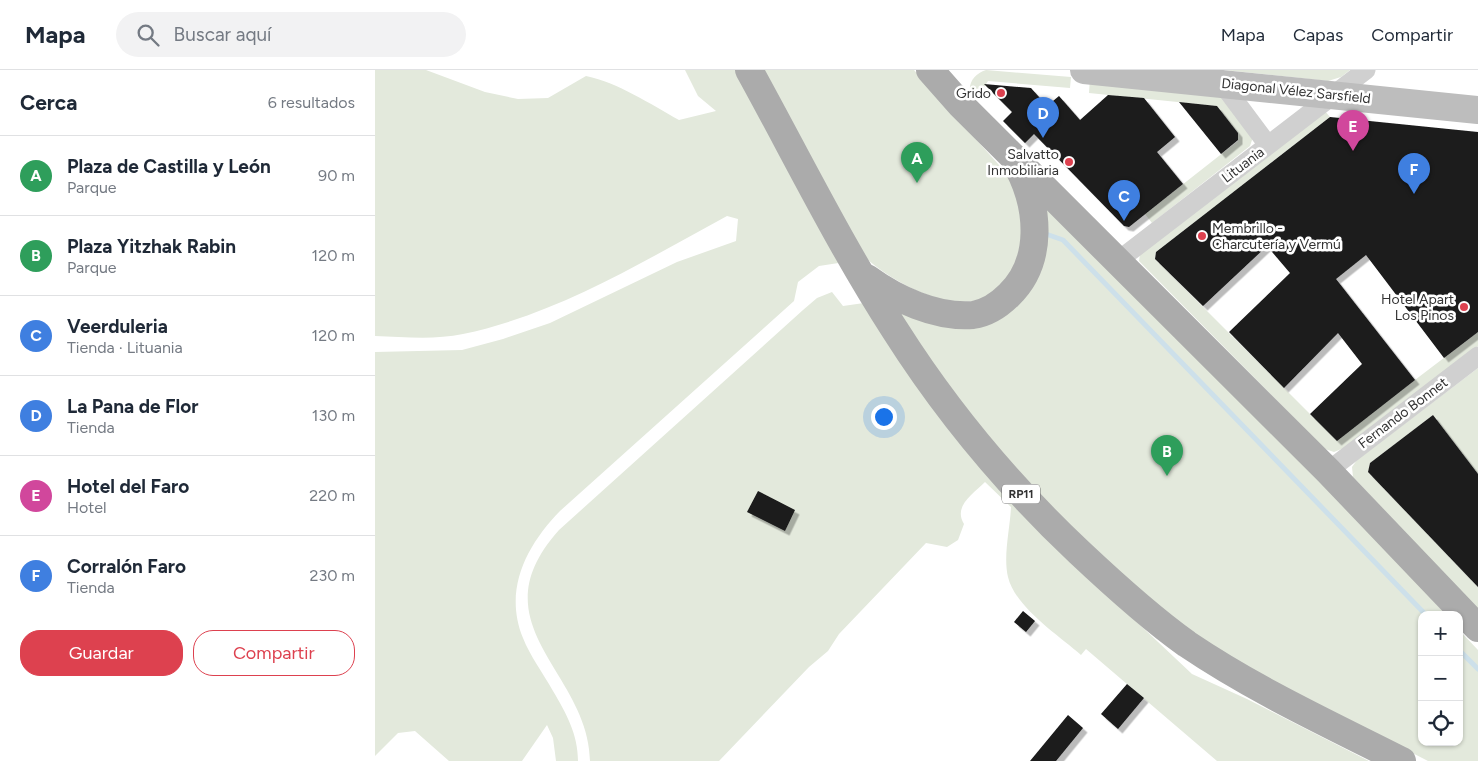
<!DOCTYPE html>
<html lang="es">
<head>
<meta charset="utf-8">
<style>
  :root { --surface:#fff; --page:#f2f2f3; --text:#1f2937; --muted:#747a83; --line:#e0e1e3; --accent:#dd414f }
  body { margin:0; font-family:Figtree,sans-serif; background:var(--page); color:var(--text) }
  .controls { position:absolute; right:15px; bottom:15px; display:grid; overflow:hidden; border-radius:10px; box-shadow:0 1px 4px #0004 }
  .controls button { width:45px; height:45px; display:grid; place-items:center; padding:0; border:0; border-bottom:1px solid var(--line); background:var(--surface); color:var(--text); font:25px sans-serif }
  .you { position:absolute; left:508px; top:346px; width:18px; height:18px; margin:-12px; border:4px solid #fff; border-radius:50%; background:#1a73e8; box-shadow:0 0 0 8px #1a73e833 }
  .badge { display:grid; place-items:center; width:32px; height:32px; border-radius:50%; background:var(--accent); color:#fff; font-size:16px; font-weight:700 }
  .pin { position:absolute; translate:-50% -41px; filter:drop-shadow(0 1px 2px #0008) }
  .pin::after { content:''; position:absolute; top:26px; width:18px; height:15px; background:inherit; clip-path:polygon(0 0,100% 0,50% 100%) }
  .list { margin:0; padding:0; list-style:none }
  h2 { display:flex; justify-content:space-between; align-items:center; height:65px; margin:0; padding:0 20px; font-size:21px }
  h2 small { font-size:16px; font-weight:400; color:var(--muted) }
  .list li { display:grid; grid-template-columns:32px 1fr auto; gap:15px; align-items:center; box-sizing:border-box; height:80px; padding:0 20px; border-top:1px solid var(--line) }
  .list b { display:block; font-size:19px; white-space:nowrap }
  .list p { margin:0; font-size:16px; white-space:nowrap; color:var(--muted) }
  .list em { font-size:16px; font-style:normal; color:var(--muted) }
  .actions { display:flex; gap:10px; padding:15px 20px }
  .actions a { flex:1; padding:11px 0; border:1px solid var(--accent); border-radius:20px; text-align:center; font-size:18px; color:var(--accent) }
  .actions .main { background:var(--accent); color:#fff }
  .icon { flex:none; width:28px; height:28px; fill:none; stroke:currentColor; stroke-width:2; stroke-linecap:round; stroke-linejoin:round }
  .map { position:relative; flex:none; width:1103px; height:691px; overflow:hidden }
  header { display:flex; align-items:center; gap:30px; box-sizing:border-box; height:70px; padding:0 25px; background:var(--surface); border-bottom:1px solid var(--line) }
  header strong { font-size:24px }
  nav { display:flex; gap:28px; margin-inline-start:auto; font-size:18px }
  .search { width:350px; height:45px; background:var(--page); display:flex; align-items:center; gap:12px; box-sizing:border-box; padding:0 18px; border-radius:28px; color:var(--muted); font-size:19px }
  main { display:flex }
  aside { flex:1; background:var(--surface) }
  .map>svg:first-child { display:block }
  .green { fill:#e3e9dc }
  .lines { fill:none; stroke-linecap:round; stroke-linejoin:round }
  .stream { stroke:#cde0ea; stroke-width:5 }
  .building { fill:#1a1a1a; filter:url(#shadow) }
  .minor { stroke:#d0d0d0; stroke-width:19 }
  .secondary { stroke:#bdbdbd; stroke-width:28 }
  .primary { stroke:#ababab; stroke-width:28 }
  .poi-dot { fill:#dd414f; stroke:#fff; stroke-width:2 }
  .labels { text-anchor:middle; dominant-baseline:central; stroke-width:5; stroke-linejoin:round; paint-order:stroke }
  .shield { fill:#fff; stroke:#707070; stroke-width:1 }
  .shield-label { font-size:12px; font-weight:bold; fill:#333 }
  .street-label { font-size:14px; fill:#333; stroke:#fff }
  .poi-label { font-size:14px; fill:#333; stroke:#fff; text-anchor:end }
</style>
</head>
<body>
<header>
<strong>Mapa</strong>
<div class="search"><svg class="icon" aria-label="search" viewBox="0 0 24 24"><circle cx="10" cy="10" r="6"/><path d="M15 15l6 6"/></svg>Buscar aquí</div>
<nav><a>Mapa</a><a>Capas</a><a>Compartir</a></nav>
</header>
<main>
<aside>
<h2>Cerca<small>6 resultados</small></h2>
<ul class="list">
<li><span class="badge" style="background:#2e9e5b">A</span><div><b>Plaza de Castilla y León</b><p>Parque</p></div><em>90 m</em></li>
<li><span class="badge" style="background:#2e9e5b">B</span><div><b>Plaza Yitzhak Rabin</b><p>Parque</p></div><em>120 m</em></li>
<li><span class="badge" style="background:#3f7fe0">C</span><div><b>Veerduleria</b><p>Tienda · Lituania</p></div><em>120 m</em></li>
<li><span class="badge" style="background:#3f7fe0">D</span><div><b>La Pana de Flor</b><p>Tienda</p></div><em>130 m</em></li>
<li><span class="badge" style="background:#d1479c">E</span><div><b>Hotel del Faro</b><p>Hotel</p></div><em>220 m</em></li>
<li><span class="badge" style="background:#3f7fe0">F</span><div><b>Corralón Faro</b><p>Tienda</p></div><em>230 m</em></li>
</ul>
<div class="actions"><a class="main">Guardar</a><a>Compartir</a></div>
</aside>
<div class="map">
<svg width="1103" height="691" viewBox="0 0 1103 691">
  <defs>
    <filter id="shadow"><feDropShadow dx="4.5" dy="4.5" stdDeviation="0" flood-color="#0004"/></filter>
  </defs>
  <rect width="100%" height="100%" fill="#fff"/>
  <path class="green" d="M0 0H51L110 22 143 29 173 28 211 6C244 13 275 34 304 50L341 41 323 26 310 0H363L470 192 444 196 423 212 419 231 185 441C152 475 128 519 148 568 155 586 168 603 178 621 191 643 203 664 203 691H181L178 668 172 655 147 691H74L40 661 23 663 0 686V282L87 280 128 269 175 253 302 192 361 171 363 149 352 146C267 192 183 244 88 264 60 270 29 267 0 266Z
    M386 0H539L624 95C649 125 656 167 636 201 628 215 621 223 606 229 570 241 516 211 491 188Z
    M611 0 696 7 695 18 613 11 600 31C589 19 597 4 611 0Z
    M849 0H975L966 7 953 11Z
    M715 8 842 22 878 67 875 76 777 153 770 144 863 71V63L842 36 714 23Z
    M950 41 955 47 781 182 780 189 961 370 1103 262V276L969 378 959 382 950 379 764 191 765 184Z
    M667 135 990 455 1071 545H1047V672H1084V560L1103 580V691H1053L851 587 755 515 622 385 518 237 613 251Z
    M457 222 468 236 489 233 678 473 817 604 872 629 994 691H842L711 579 706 585C683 565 640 537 633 507 628 486 635 459 636 437L610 412C598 424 578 436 589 454L583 470 572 477 551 473 464 564 453 581 434 597 344 691H215C214 601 99 555 184 460L428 240 442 228Z
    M1103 298V404L1058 345 995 393 993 402 1103 517V540L978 407 977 397 982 390Z"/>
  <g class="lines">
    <path class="stream" d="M671 164 688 170 1051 545
      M1084 580 1103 599"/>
  </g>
  <path class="building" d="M609 14 656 18 672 36 684 26 705 50 733 25 769 28 800 67 782 82 808 114 754 157 749 156 659 64 650 73 628 51 637 42Z
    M804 32 842 36 863 63V70L846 84Z
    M955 47 1103 62V262L1069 288 991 185 961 209 1040 310 962 371 935 344 987 294 963 263 909 318 854 262 915 203 892 176 828 236 780 189 781 182Z
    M1058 345 1103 404V517L993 402 995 393Z
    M383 421 420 440 410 461 372 442Z
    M648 541 660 551 651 562 639 552Z
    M752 614 769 628 743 659 726 644Z
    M693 645 708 658 681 691H655Z"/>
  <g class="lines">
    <path class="minor" d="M843 8 893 75
      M744 190 991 0
      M953 401 1103 286"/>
    <path class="secondary" d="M709 0 1103 40"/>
    <path class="primary" d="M374 0C422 87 466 177 520 260 572 342 634 416 704 482 738 514 774 547 812 574 880 620 954 654 1027 691
      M555 0 585 34 953 401 1103 558
      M492 208C521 229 561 248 598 245 612 243 625 234 634 225 669 191 664 137 643 97"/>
  </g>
  <g class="poi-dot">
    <circle cx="626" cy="23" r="5"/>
    <circle cx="694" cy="92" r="5"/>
    <circle cx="827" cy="166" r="5"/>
    <circle cx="1089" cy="237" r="5"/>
  </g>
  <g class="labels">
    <rect class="shield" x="627" y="414.5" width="38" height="19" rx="4"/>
    <g class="shield-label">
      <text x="646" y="424">RP11</text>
    </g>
    <g class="street-label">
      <text transform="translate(921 21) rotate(6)">Diagonal Vélez Sarsfield</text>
      <text transform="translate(868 95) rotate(-37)">Lituania</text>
      <text transform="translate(1028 343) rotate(-37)">Fernando Bonnet</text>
    </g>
    <g class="poi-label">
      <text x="616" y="23">Grido</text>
      <text x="684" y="84">Salvatto<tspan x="684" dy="16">Inmobiliaria</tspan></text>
      <text x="837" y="158" text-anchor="start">Membrillo -<tspan x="837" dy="16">Charcutería y Vermú</tspan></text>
      <text x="1079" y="229">Hotel Apart<tspan x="1079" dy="16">Los Pinos</tspan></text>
    </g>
  </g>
</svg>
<div class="controls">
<button>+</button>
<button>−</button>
<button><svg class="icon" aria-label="locate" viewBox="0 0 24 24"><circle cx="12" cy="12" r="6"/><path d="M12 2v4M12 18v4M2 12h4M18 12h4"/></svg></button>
</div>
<div class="you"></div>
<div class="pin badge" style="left:542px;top:113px;background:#2e9e5b">A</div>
<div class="pin badge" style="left:792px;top:406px;background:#2e9e5b">B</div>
<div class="pin badge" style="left:749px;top:151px;background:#3f7fe0">C</div>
<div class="pin badge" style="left:668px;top:68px;background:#3f7fe0">D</div>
<div class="pin badge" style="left:978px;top:81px;background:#d1479c">E</div>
<div class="pin badge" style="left:1039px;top:124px;background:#3f7fe0">F</div>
</div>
</main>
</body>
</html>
